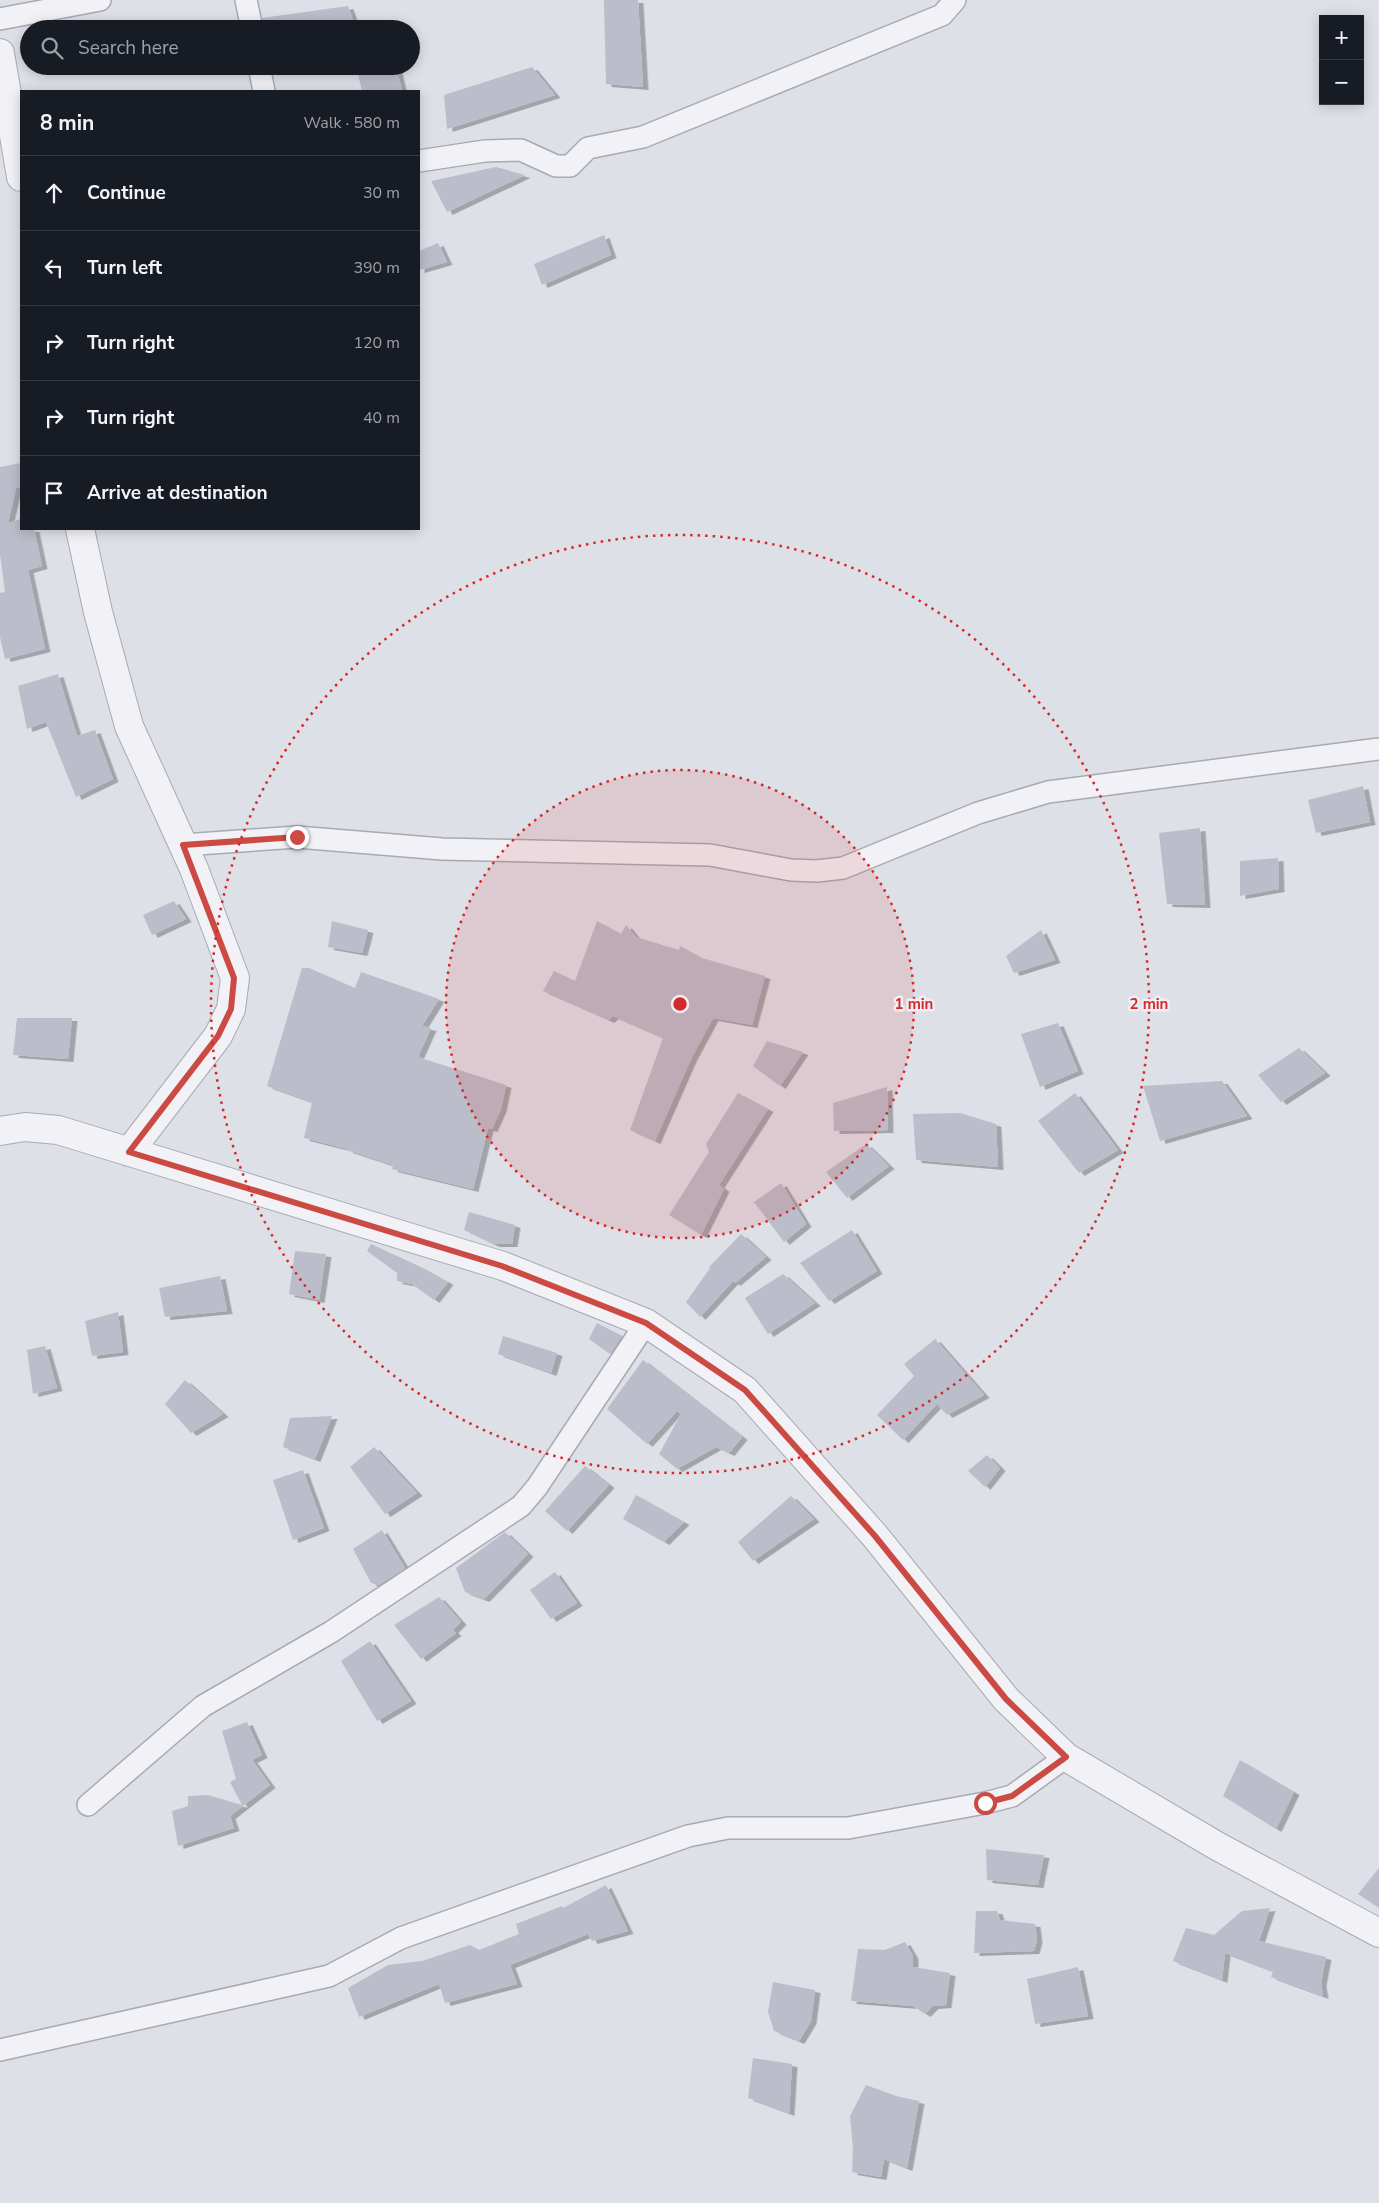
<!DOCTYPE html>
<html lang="en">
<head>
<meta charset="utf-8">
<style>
  :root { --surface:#171b24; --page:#242831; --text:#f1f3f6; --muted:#9ea1a6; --line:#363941 }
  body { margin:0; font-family:"Nunito Sans",sans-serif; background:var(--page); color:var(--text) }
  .controls { position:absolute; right:15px; top:15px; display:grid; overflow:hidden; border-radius:0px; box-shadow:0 2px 12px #0003 }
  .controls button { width:45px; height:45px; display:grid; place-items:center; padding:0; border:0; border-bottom:1px solid var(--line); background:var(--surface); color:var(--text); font:25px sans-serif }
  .stop { position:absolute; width:15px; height:15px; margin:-11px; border:4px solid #cb4b44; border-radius:50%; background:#fff }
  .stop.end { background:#cb4b44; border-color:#fff; box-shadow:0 1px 5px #0008 }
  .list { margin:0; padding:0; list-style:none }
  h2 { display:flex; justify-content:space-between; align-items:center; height:65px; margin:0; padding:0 20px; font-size:21px }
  h2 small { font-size:16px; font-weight:400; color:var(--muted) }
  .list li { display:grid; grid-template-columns:32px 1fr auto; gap:15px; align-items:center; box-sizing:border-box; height:75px; padding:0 20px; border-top:1px solid var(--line) }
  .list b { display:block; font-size:19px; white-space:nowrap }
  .list em { font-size:16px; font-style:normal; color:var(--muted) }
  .icon { flex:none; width:28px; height:28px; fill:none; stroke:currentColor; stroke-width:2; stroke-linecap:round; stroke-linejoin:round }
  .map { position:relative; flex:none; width:1379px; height:2203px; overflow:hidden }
  .search { position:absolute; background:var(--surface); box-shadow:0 2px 12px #0003; left:20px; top:20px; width:400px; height:55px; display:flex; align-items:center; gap:12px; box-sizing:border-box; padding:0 18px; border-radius:28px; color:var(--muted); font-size:19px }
  .panel { position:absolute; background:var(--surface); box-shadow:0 2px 12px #0003; left:20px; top:90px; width:400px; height:440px; border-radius:0px }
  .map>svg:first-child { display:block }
  .building { fill:#bbbeca; filter:url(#shadow) }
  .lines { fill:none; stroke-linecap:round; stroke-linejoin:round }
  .minor-casing { stroke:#a7aab4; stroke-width:24 }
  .tertiary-casing { stroke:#a7aab4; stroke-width:30 }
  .minor { stroke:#f1f1f6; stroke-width:21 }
  .tertiary { stroke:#f1f1f6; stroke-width:28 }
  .route { stroke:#cb4b44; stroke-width:6 }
  .ring { fill:none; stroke:#d62828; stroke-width:2.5; stroke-dasharray:2.5 5 }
  .centre { fill:#d62828; stroke:#edeff5; stroke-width:2.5 }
  .ring-label { font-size:15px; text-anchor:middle; font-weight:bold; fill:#d62828; stroke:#edeff5; stroke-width:5; stroke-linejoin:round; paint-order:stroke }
</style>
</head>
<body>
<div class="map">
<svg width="1379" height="2203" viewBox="0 0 1379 2203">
  <defs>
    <filter id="shadow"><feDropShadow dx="5.5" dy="3" stdDeviation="0" flood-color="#0004"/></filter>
  </defs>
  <rect width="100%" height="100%" fill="#dee0e7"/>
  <path class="building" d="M604 0H638L643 87 606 84Z
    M348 6 356 29H264L262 18Z
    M356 66H396L402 91H362Z
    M532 67 555 95 447 129 444 95Z
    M496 167 525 175 447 212 431 181Z
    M604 235 611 255 542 285 534 264Z
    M438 243 447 262 419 270V251Z
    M21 463V487L16 488 8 523 21 519V529H34L42 566 28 570 45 649 5 659 0 637V593L5 592 0 554V467Z
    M58 674 77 736 95 730 113 779 76 797 46 722 27 729 18 686Z
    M1363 786 1370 822 1316 833 1308 800Z
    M1200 828 1205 905 1167 904 1159 833Z
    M1278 858 1279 889 1240 896V861Z
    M174 901 186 919 152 935 143 915Z
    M332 921 368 930 362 953 328 947Z
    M597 921 621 934 626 925 636 937 679 950 680 946 702 958 765 976 752 1025 713 1018 691 1059 655 1141 630 1130 663 1038 613 1016 609 1020 543 991 554 971 575 981Z
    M1041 930 1055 960 1014 973 1006 956Z
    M302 968H309L355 988 361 972 439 999 422 1026 431 1028 418 1057 506 1085 501 1109 492 1129 488 1128 473 1189 392 1169 393 1165 347 1150 348 1149 304 1138 312 1102 267 1086Z
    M17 1018H72L68 1059 13 1055Z
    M1058 1023 1078 1071 1040 1087 1021 1034Z
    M767 1041 803 1052 780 1086 753 1066Z
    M1299 1048 1325 1073 1281 1102 1258 1075Z
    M1222 1081 1247 1116 1160 1141 1143 1086Z
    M887 1087 888 1130 834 1131 833 1103Z
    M738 1093 768 1109 719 1185 724 1189 701 1235 669 1215 709 1152 706 1144Z
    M1075 1093 1118 1150 1079 1173 1038 1121Z
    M960 1113 996 1124 998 1167 916 1160 913 1114Z
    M866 1144 889 1166 847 1198 826 1172Z
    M781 1183 806 1224 784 1242 754 1202Z
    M469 1212 515 1225 512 1244H494L464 1230Z
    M852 1230 877 1271 829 1301 800 1263Z
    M741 1234 766 1257 735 1283 733 1281 700 1317 686 1302 710 1268 709 1267Z
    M371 1244 425 1269 448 1282 434 1300 412 1284 397 1281V1273L367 1251Z
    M295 1251 326 1254 319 1300 289 1294Z
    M783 1274 815 1303 768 1334 745 1298Z
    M220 1276 227 1311 165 1317 159 1288Z
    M118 1312 123 1352 92 1356 85 1321Z
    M597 1323 622 1336 610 1354 589 1339Z
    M503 1336 557 1353 551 1373 498 1354Z
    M935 1339 984 1395 947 1415 937 1404 903 1440 877 1415 914 1376 904 1364Z
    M45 1346 57 1388 33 1394 27 1350Z
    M643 1360 742 1437 729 1453 716 1447 677 1469 659 1454 681 1414 677 1411 647 1444 607 1409Z
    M185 1380 223 1414 191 1433 165 1404Z
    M332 1416 315 1459 283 1447 290 1418Z
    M374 1447 417 1493 385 1514 350 1467Z
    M987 1455 1000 1468 985 1487 968 1471Z
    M585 1466 609 1485 567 1531 545 1511Z
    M303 1470 324 1528 293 1540 273 1480Z
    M636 1495 684 1522 664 1542 623 1519Z
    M791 1496 814 1519 753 1561 738 1542Z
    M382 1530 405 1568 379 1585 371 1583 353 1549Z
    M505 1532 528 1554 484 1599 465 1592 456 1568Z
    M555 1572 577 1603 551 1619 530 1590Z
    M439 1597 461 1622 453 1630 456 1633 421 1659 394 1625Z
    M370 1641 411 1701 377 1721 341 1661Z
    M247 1722 262 1755 252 1760 270 1785 230 1816 234 1828 178 1846 172 1811 188 1806V1796L208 1795 242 1805 230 1782 236 1779 222 1731Z
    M1240 1760 1294 1792 1276 1829 1223 1796Z
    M986 1849 1044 1855 1038 1885 987 1880Z
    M1379 1868V1908L1358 1894Z
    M606 1885 628 1931 592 1941 588 1934 510 1965 517 1984 445 2003 439 1984 359 2017 348 1988 388 1965 422 1961 470 1945 479 1950 519 1934 516 1924 562 1906 563 1908Z
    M1270 1908 1259 1941 1326 1957 1321 1983 1323 1996 1271 1977 1273 1971 1225 1953 1222 1980 1173 1961 1186 1928 1214 1935 1242 1911Z
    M976 1911H997L1000 1920 1035 1924 1037 1940 1034 1951 974 1953Z
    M905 1942 913 1956V1967L950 1973 946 2005 933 2006 925 2014 913 2006 851 2001 858 1949 885 1950Z
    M1078 1967 1088 2016 1035 2024 1027 1979Z
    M773 1982 815 1990 811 2021 799 2041 774 2031 768 2012Z
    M753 2058 792 2064 789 2113 748 2098Z
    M866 2085 896 2096 919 2101 907 2168 884 2159 881 2177 852 2172 853 2148 850 2116Z"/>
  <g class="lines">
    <g class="minor-casing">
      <path id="minor" d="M246 0 252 29
        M0 19 100 0
        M259 66 264 91
        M419 161 485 151 521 150 556 166H570L588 148 643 137 942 15 955 0
        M183 845 297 837 442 849 710 855 791 870 817 871 843 868 978 813 1048 792 1379 749
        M88 1805 203 1706 331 1632 521 1506 537 1487 646 1323
        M0 2050 329 1976 401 1938 688 1836 728 1828H848L985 1803 1012 1796 1066 1757"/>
    </g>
    <g class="tertiary-casing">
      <path id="tertiary" d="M0 53 21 177
        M80 529 98 612 129 726 194 869 235 978 231 1009 218 1036 129 1152
        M0 1131 25 1127 58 1130 503 1266 646 1323 745 1390 875 1536 1006 1699 1066 1757 1217 1846 1379 1933"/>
    </g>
    <use href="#minor" class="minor"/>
    <use href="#tertiary" class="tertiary"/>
  </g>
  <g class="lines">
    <path class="route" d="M297 837 183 845 234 978 231 1009 218 1036 129 1152 502 1266 646 1323 745 1390 875 1536 1006 1699 1066 1757 1012 1796 985 1803"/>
  </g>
  <circle cx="680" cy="1004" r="234" fill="#d62828" fill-opacity=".12"/>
  <g class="ring">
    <circle cx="680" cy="1004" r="234"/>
    <circle cx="680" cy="1004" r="469"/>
  </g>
  <circle cx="680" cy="1004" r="8" class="centre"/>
  <g class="ring-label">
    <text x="914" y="1009">1 min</text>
    <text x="1149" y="1009">2 min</text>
  </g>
</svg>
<div class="controls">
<button>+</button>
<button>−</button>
</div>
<div class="stop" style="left:985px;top:1803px"></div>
<div class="stop end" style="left:297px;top:837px"></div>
<div class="search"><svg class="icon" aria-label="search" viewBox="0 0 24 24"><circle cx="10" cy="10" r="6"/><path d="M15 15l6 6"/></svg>Search here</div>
<section class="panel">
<h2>8 min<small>Walk · 580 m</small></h2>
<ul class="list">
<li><svg class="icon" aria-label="ahead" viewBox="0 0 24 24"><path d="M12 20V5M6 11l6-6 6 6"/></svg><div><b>Continue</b></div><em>30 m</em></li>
<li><svg class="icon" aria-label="left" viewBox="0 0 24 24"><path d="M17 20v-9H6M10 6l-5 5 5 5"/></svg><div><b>Turn left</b></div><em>390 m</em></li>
<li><svg class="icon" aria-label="right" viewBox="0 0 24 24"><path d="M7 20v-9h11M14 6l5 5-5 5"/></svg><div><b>Turn right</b></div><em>120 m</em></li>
<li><svg class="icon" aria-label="right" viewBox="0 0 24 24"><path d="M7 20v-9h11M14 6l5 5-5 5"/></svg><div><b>Turn right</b></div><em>40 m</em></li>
<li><svg class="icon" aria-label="arrive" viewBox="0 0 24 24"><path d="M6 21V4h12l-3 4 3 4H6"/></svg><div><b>Arrive at destination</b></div></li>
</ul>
</section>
</div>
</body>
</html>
